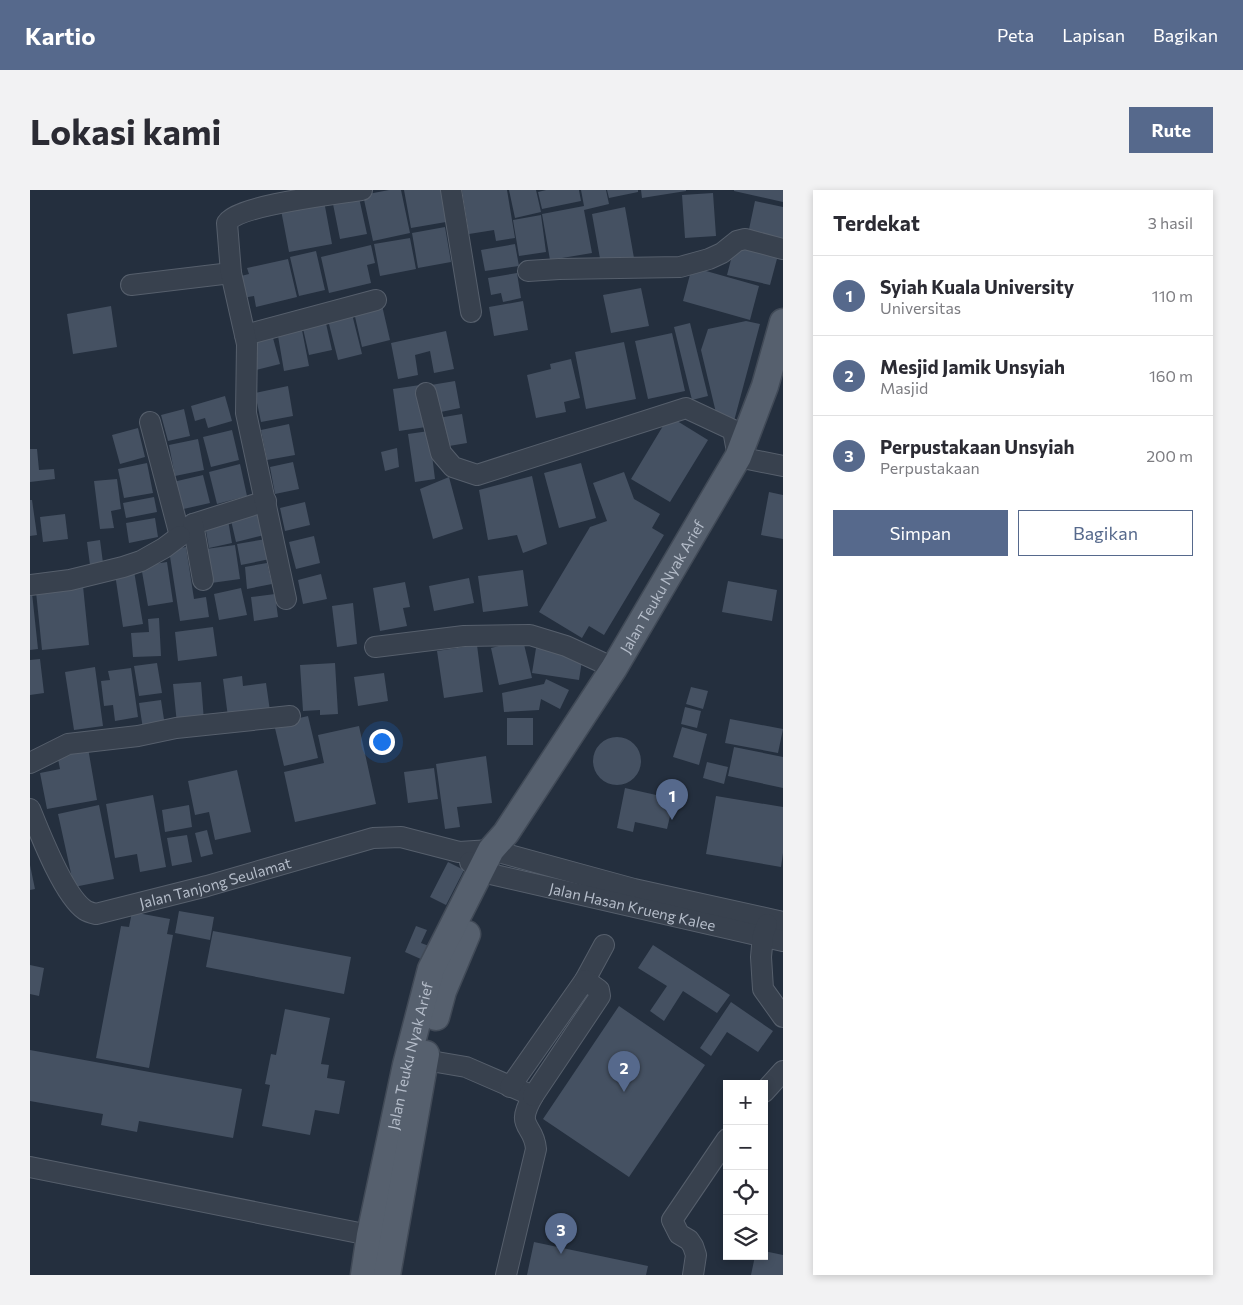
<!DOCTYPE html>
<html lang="id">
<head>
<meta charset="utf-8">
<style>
  :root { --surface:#fff; --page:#f2f2f3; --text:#2b2b33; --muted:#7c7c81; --line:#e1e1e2; --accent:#56698c }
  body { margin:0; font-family:Commissioner,sans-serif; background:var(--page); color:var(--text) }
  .controls { position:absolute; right:15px; bottom:15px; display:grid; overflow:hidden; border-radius:0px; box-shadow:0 2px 8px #0003 }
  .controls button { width:45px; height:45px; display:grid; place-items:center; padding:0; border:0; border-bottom:1px solid var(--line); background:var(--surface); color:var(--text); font:25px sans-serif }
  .you { position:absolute; left:351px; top:551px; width:18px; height:18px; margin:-12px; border:4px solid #fff; border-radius:50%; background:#1a73e8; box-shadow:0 0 0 8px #1a73e833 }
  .badge { display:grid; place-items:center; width:32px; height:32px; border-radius:50%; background:var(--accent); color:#fff; font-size:16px; font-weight:700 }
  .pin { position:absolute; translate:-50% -41px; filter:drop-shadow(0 1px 2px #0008) }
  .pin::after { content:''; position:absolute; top:26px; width:18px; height:15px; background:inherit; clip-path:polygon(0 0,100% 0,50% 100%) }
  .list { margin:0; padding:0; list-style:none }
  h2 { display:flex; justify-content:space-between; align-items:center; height:65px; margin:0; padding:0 20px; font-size:21px }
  h2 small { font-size:16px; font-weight:400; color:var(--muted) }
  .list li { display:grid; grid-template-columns:32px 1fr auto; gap:15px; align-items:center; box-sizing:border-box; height:80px; padding:0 20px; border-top:1px solid var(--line) }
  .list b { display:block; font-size:19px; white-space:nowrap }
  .list p { margin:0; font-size:16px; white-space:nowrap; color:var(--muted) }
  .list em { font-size:16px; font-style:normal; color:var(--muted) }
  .actions { display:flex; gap:10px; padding:15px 20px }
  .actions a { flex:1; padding:11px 0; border:1px solid var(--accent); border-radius:0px; text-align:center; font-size:18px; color:var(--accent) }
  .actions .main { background:var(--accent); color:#fff }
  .icon { flex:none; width:28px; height:28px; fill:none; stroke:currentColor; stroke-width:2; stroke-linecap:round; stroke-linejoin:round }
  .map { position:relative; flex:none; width:753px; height:1085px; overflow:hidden; border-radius:0px }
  header { display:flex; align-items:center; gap:30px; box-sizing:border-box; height:70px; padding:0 25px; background:var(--accent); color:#fff }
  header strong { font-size:24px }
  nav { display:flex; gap:28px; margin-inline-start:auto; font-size:18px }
  .intro { display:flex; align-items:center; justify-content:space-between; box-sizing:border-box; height:120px; padding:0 30px }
  h1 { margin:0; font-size:35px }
  .button { padding:12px 22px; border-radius:0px; background:var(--accent); color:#fff; font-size:18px; font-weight:700 }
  main { display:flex; gap:30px; padding:0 30px }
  aside { flex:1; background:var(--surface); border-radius:0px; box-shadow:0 2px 8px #0003 }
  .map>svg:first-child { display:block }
  .building { fill:#455162 }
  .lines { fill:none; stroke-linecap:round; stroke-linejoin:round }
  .minor-casing { stroke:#565f6c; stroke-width:22 }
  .major-casing { stroke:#414a57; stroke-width:29 }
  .minor { stroke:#38414e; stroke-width:20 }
  .major { stroke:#56606e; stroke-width:26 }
  .labels { text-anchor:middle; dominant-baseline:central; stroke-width:4.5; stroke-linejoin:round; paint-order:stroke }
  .street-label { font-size:15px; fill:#b4bcc9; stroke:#1d2633 }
</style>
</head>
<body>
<header>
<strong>Kartio</strong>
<nav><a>Peta</a><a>Lapisan</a><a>Bagikan</a></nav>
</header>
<div class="intro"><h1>Lokasi kami</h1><a class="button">Rute</a></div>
<main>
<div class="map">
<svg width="753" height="1085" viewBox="0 0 753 1085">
  <rect width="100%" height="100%" fill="#242f3e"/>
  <path class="building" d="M359 0H371L380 43 343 51 333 5Z
    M374 0H411L416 32 381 38Z
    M432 0H477L485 48 466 51 464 40 439 44Z
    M479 0H506L511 22 485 28Z
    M516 0H549L551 11 512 19 508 2Z
    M551 0H576L579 14 554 20 562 63 520 70 512 24 554 16Z
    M577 0H608V2L579 8Z
    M611 0H656V1L612 8Z
    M704 0H753V12L704 1Z
    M328 3 337 44 310 49 302 9Z
    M683 3 686 46 655 48 652 5Z
    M294 11 302 54 259 62 251 20Z
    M725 11 753 17V51L718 44Z
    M595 17 604 68 571 74 562 24Z
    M511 25 516 62 489 66 483 30Z
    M415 37 421 72 388 78 382 43Z
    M380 48 386 79 350 86 344 54Z
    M485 54 489 76 455 81 451 60Z
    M705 54 748 65 740 95 697 85Z
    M341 55 345 73 337 75 341 93 299 103 291 67Z
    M286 61 295 100 269 106 260 67Z
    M258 69 267 107 226 117 224 106 212 108 207 87 219 84 217 78Z
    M662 77 729 96 720 130 653 111Z
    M487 83 491 108 473 112 471 103 461 105 458 88Z
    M611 98 619 136 581 143 573 105Z
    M351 111 360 150 332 157 323 118Z
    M493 111 498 140 464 146 459 117Z
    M81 116 87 157 43 164 37 124Z
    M321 120 332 164 308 170 297 126Z
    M295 129 302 160 279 165 272 134Z
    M716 131 730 134 704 231 687 227 671 160 678 139Z
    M660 133 678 206 662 210 644 137Z
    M271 135 279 176 254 181 247 140Z
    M416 141 424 179 404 183 400 161 385 165 388 185 368 189 361 153Z
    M642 143 655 201 618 209 605 151Z
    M243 148 250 174 226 180 220 154Z
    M594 152 606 209 556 219 545 162Z
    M541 169 550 208 534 212 536 222 506 228 497 185 521 179 520 174Z
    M425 191 430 218 406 223 401 195Z
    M390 195 396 237 369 241 363 199Z
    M258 196 263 226 231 232 225 203Z
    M195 206 202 231 178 238 175 228 165 231 161 216Z
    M154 219 160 246 138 251 131 225Z
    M432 224 437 253 413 257 408 228Z
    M639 226 678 250 640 312 601 289Z
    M259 234 265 265 237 270 231 240Z
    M108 238 115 267 90 274 82 245Z
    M202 240 209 270 181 277 173 247Z
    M399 241 405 289 385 292 378 244Z
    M168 249 174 280 145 286 139 255Z
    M367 258 369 277 355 281 351 262Z
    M0 259H7L9 280 24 279 25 289 0 292Z
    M263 272 269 299 245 304 240 277Z
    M117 273 123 303 94 308 88 279Z
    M551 273 566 328 529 338 514 283Z
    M210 274 217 306 187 314 179 282Z
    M594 282 604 309 630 324 622 338 634 345 574 445 559 436 552 448 509 422 560 337 577 331 563 293Z
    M173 285 180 313 149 320 143 292Z
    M502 286 517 354 493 363 487 345 458 350 449 300Z
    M419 287 433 339 403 349 390 299Z
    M87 289 91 319 81 321 84 338 70 339 64 291Z
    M739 302 753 305V349L731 345Z
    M124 307 127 322 96 328 93 313Z
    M0 310H2L7 345 0 346Z
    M275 312 280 335 255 341 250 318Z
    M228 320 234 345 206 352 200 326Z
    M35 324 38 349 13 352 10 327Z
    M125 328 128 347 99 353 96 333Z
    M198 330 202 353 179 358 175 335Z
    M284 346 290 373 266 379 259 352Z
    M236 349 240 369 211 375 207 354Z
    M70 350 73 373 60 375 57 352Z
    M205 355 210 389 181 393 176 359Z
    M156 357 164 409 176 407 179 427 150 431 139 360Z
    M137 372 143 412 118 416 111 376Z
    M237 373 242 394 217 399 215 377Z
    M493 380 498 416 453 422 448 386Z
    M104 381 113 434 93 437 85 384Z
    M291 384 297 409 273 414 268 390Z
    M439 388 444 413 404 421 399 396Z
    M698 391 747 400 742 431 692 422Z
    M375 392 380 417 373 418 377 436 350 441 343 398Z
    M53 396 59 455 12 460 6 402Z
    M211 398 217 425 189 430 184 404Z
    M0 403H2L8 459 0 460Z
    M245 404 248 427 224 431 221 407Z
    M323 413 327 454 307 457 302 416Z
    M129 428 131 466 103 467 101 443 119 442 118 429Z
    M183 437 187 466 148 471 145 442Z
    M493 450 502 488 469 495 461 458Z
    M447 455 453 502 414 508 407 461Z
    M506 458 553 464 549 490 502 483Z
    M10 469 14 503 0 505V470Z
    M127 473 132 503 109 506 104 476Z
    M305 473 308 524 290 525V520L273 521 270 475Z
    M65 477 73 536 44 540 35 482Z
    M101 478 108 527 85 531 83 515 74 516 71 491 80 490 78 481Z
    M354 483 358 511 328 516 324 487Z
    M212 486 213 496 236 493 240 521 198 527 193 489Z
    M516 489 539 500 530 519 511 509 509 520 474 522 472 503 514 494Z
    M171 492 174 531 147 534 143 494Z
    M661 497 678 501 673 519 656 514Z
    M131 510 135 536 113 539 109 513Z
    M655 517 671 521 667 538 651 534Z
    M278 526 288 568 254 576 244 534Z
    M477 528H503V555H477Z
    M700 529 753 539 748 563 695 553Z
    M329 536 346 614 265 632 254 582 294 573 288 545Z
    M652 537 677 544 669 575 643 567Z
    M563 571a24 24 0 1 1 48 0a24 24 0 1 1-48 0Z
    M704 557 753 567V598L698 586Z
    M58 558 67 610 17 619 10 583 30 579 27 564Z
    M456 566 462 613 427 617 430 637 415 639 406 574Z
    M677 572 698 577 694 594 673 588Z
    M404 578 408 609 378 613 374 582Z
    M207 580 221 642 185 650 179 622 165 625 158 591Z
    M595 598 644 609 637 639 605 632 603 642 587 638Z
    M123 605 136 677 110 682 107 664 85 668 76 614Z
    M686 606 753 617V663L751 677 676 664Z
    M69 615 84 689 44 697 28 624Z
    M159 615 162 637 135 642 132 620Z
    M177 640 183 664 171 667 165 643Z
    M157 645 162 672 142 676 137 648Z
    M418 672 434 680 416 715 400 707Z
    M0 675 5 699 0 700Z
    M149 721 184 727 180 750 145 743Z
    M102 722 140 729 137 744 143 745 119 878 66 868 91 736 99 737Z
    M386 736 397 740 391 753 399 756 393 770 375 762Z
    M183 741 321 767 314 804 176 777Z
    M623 755 700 805 687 823 653 801 634 831 620 821 637 796 608 778Z
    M0 775 14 778 9 806 0 804Z
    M701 812 743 841 728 862 697 842 681 866 670 858Z
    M589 816 675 875 599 987 513 929Z
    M255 819 300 828 291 874 299 875 297 888 315 891 309 924 285 920 280 945 232 936 240 895 235 894 241 864 246 865Z
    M0 860 212 899 203 948 109 931 107 942 71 935 73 924 0 911Z
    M504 1052 618 1076 616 1085H497Z
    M734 1061 753 1065V1085H721L725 1066H734Z"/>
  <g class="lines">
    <g class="minor-casing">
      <g id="minor">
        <path d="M421 0 441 122"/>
        <path d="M498 81 529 79 650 77 679 69 692 63 707 51 715 49 753 59"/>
        <path d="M101 95 201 83"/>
        <path d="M215 145 346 110"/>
        <path d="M396 203 411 263 423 277 447 285 656 218 703 240 708 267 753 276"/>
        <path d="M120 232 150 346 163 334 236 311"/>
        <path d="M163 334 173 390"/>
        <path d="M0 395 40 390 93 377 111 371 134 358 150 346"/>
        <path d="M256 409 216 223 217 154 201 83 197 33C208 15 308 4 332 0"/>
        <path d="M345 457 434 446 500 445 536 456 584 478"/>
        <path d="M0 573 38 554 108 546 146 538 260 526"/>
        <path id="s1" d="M0 619C10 644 34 706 55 720 58 722 62 723 66 724L177 696 343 648 371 647 429 662 461 660 604 699 753 732"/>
        <path id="s2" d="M440 672 452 682 753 751"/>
        <path d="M737 734 733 745 731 767 733 799 753 827"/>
        <path d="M395 870 436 877 503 906C484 939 504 933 506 959L476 1085"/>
        <path d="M480 897 555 790 574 755"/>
        <path d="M734 902 753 881"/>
        <path d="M503 906 570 806 569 800 555 790"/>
        <path d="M0 977 354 1048"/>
        <path d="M663 1085 666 1065 663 1056 659 1050 649 1044 642 1030 697 949"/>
      </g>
    </g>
    <g class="major-casing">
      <g id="major">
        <path d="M406 827 413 801 437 744"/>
        <path id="s3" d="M334 1085 340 1045 376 875 401 779 461 660 476 643 584 478 708 267 735 196 753 132"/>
        <path d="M357 1085 396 864"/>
      </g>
    </g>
    <use href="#minor" class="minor"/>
    <use href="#major" class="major"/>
  </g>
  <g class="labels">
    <g class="street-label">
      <text stroke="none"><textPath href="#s3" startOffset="761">Jalan Teuku Nyak Arief</textPath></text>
      <text stroke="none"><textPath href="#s1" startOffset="251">Jalan Tanjong Seulamat</textPath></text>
      <text stroke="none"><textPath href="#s2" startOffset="170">Jalan Hasan Krueng Kalee</textPath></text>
      <text stroke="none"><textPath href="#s3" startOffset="224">Jalan Teuku Nyak Arief</textPath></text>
    </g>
  </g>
</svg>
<div class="controls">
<button>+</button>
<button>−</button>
<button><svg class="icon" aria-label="locate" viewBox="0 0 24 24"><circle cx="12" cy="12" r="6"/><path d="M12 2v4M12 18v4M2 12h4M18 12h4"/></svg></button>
<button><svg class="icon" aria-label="layers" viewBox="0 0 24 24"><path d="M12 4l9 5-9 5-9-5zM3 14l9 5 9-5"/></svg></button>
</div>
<div class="you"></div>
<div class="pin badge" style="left:642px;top:630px">1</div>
<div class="pin badge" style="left:594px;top:902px">2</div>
<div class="pin badge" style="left:531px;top:1064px">3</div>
</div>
<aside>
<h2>Terdekat<small>3 hasil</small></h2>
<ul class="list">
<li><span class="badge">1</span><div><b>Syiah Kuala University</b><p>Universitas</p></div><em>110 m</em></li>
<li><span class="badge">2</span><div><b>Mesjid Jamik Unsyiah</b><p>Masjid</p></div><em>160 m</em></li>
<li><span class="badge">3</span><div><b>Perpustakaan Unsyiah</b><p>Perpustakaan</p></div><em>200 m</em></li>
</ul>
<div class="actions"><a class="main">Simpan</a><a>Bagikan</a></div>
</aside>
</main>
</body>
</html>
